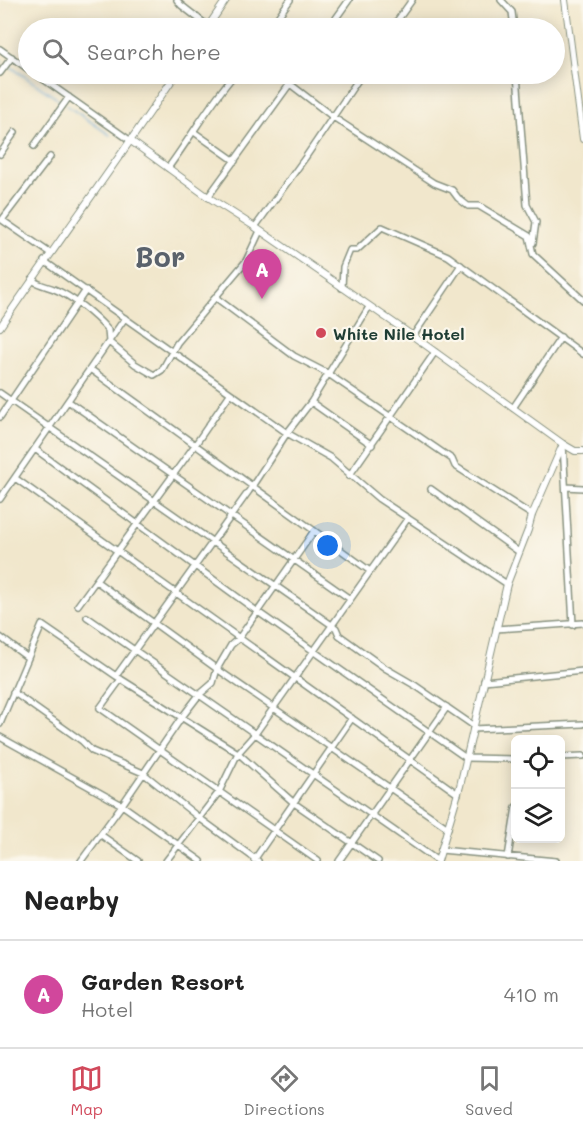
<!DOCTYPE html>
<html lang="en">
<head>
<meta charset="utf-8">
<style>
  :root { --surface:#fff; --page:#f6f6f6; --text:#222; --muted:#767676; --line:#e0e0e0; --accent:#d1495b }
  body { margin:0; font-family:Mali,sans-serif; background:var(--page); color:var(--text) }
  .controls { position:absolute; right:18px; bottom:18px; display:grid; overflow:hidden; border-radius:9px; box-shadow:0 3px 15px #0003 }
  .controls button { width:54px; height:54px; display:grid; place-items:center; padding:0; border:0; border-bottom:2px solid var(--line); background:var(--surface); color:var(--text); font:30px sans-serif }
  .you { position:absolute; left:328px; top:546px; width:21px; height:21px; margin:-15px; border:4px solid #fff; border-radius:50%; background:#1a73e8; box-shadow:0 0 0 9px #1a73e833 }
  .badge { display:grid; place-items:center; width:39px; height:39px; border-radius:50%; background:var(--accent); color:#fff; font-size:20px; font-weight:700 }
  .pin { position:absolute; translate:-50% -50px; filter:drop-shadow(0 2px 3px #0008) }
  .pin::after { content:''; position:absolute; top:32px; width:21px; height:18px; background:inherit; clip-path:polygon(0 0,100% 0,50% 100%) }
  .list { margin:0; padding:0; list-style:none }
  h2 { display:flex; justify-content:space-between; align-items:center; height:78px; margin:0; padding:0 24px; font-size:26px }
  h2 small { font-size:20px; font-weight:400; color:var(--muted) }
  .list li { display:grid; grid-template-columns:39px 1fr auto; gap:18px; align-items:center; box-sizing:border-box; height:108px; padding:0 24px; border-top:2px solid var(--line) }
  .list b { display:block; font-size:22px; white-space:nowrap }
  .list p { margin:0; font-size:20px; white-space:nowrap; color:var(--muted) }
  .list em { font-size:20px; font-style:normal; color:var(--muted) }
  .icon { flex:none; width:33px; height:33px; fill:none; stroke:currentColor; stroke-width:2; stroke-linecap:round; stroke-linejoin:round }
  .map { position:relative; flex:none; width:583px; height:861px; overflow:hidden }
  .search { position:absolute; background:var(--surface); box-shadow:0 3px 15px #0003; left:18px; right:18px; top:18px; height:66px; display:flex; align-items:center; gap:15px; box-sizing:border-box; padding:0 21px; border-radius:33px; color:var(--muted); font-size:22px }
  .sheet { height:186px; background:var(--surface) }
  nav { display:flex; justify-content:space-around; align-items:center; box-sizing:border-box; height:84px; border-top:2px solid var(--line); background:var(--surface); font-size:16px; color:var(--muted) }
  nav a { display:grid; justify-items:center; gap:3px }
  nav .on { color:var(--accent) }
  .map>svg:first-child { display:block }
  .lines { fill:none; stroke-linecap:round; stroke-linejoin:round }
  .stream { stroke:#64a8d9; stroke-width:1.5 }
  .minor-casing { stroke:#889280; stroke-width:8 }
  .tertiary-casing { stroke:#889280; stroke-width:8 }
  .minor { stroke:#fff; stroke-width:5 }
  .tertiary { stroke:#fff; stroke-width:6 }
  .poi-dot { fill:#d1495b; stroke:#fbf7ec; stroke-width:2 }
  .labels { text-anchor:middle; dominant-baseline:central; stroke-width:4.5; stroke-linejoin:round; paint-order:stroke }
  .poi-label { font-size:16px; font-weight:bold; fill:#1f3d34; stroke:#fbf7ec; text-anchor:start }
  .town-label { font-size:28px; font-weight:bold; fill:#5a626c; stroke:#fbf7ec }
</style>
</head>
<body>
<div class="map">
<svg width="583" height="861" viewBox="0 0 583 861">
  <rect width="100%" height="100%" fill="#fbf7ec"/>
  <filter id="ink" filterUnits="userSpaceOnUse"><feTurbulence type="fractalNoise" baseFrequency=".0167" numOctaves="2"/><feDisplacementMap in="SourceGraphic" scale="12" xChannelSelector="R" yChannelSelector="G"/><feConvolveMatrix kernelMatrix="1 2 1 2 8 2 1 2 1" color-interpolation-filters="sRGB"/></filter>
  <filter id="wash" filterUnits="userSpaceOnUse"><feTurbulence type="fractalNoise" baseFrequency=".008" numOctaves="4" result="noise"/><feDisplacementMap in="SourceGraphic" scale="24" xChannelSelector="R" yChannelSelector="G"/><feGaussianBlur stdDeviation="1.35" result="paint"/><feColorMatrix in="noise" values="0 0 0 0 0 0 0 0 0 0 0 0 0 0 0 0 0 1.4 0 .05"/><feComposite in="paint" operator="in"/></filter>
  <g filter="url(#wash)">
    <rect width="100%" height="100%" fill="#f1e7cc"/>
    <g class="lines">
      <path class="stream" d="M0 59 3 62
        M11 67 62 102
        M66 105 110 135"/>
    </g>
  </g>
  <g filter="url(#ink)">
    <g class="lines">
      <g class="minor-casing">
        <path id="minor" d="M177 0 181 5 208 26
          M501 0 512 12 514 28
          M270 28 290 0
          M329 28 349 0
          M392 28 412 0
          M0 49 28 69
          M0 73 12 57
          M36 74 131 141
          M273 74 290 84 333 117 434 183 452 190 458 198 468 206H479L529 236 533 254 583 300
          M517 74 527 205 536 222 533 243
          M194 132 235 161
          M34 146 69 97
          M0 154 15 132
          M168 168C191 137 210 103 235 74
          M208 197 297 74
          M2 220 50 157
          M2 220 50 253
          M255 227 305 158 362 74
          M44 261 287 433 331 458 379 499 507 584
          M32 280C39 285 46 286 54 289 72 296 95 315 108 330L109 342 135 364 154 375 162 370 177 343 246 261 260 231
          M342 288 343 267 350 250H357L382 227 448 256 583 354
          M215 297 294 356 327 373 452 459 455 466 532 515
          M413 336 461 265
          M90 369 370 571
          M0 393 336 628 339 635 385 668 416 686 474 726
          M68 401 350 599
          M311 402 372 445
          M513 408 561 337
          M0 417 86 290
          M563 444 573 625
          M35 449 258 612 466 758 516 759
          M349 476 435 352
          M15 478 458 794
          M566 487 583 488
          M431 489 519 552
          M0 499 125 318
          M96 581 217 669 448 828
          M78 605 195 445 230 394
          M87 617 438 861
          M496 629 583 623
          M0 637 28 658
          M116 676 249 491 287 433 311 402 369 307
          M121 679 100 708 318 861
          M484 681 583 671
          M13 692 82 741 92 751 143 773 198 817 258 861
          M0 724 42 625 116 676 238 753 294 803 378 861
          M473 729 583 724
          M0 737 122 805 201 861
          M560 757 583 756
          M101 835 138 861
          M441 850 556 861
          M508 857 516 807
          M254 860 352 718
          M81 861 122 805 182 717 199 695 213 683 217 669 231 645 239 638 314 531
          M166 861 219 792 238 753 255 734 408 518
          M339 861 447 707"/>
      </g>
      <g class="tertiary-casing">
        <path id="tertiary" d="M565 0 583 139
          M207 28 226 0
          M131 141 208 197 255 227 413 336 563 444 575 451H583
          M0 327C58 242 119 159 176 74
          M438 861 460 786 507 584 528 530 532 515 563 444"/>
      </g>
      <use href="#minor" class="minor"/>
      <use href="#tertiary" class="tertiary"/>
    </g>
  </g>
  <circle class="poi-dot" cx="321" cy="333" r="6"/>
  <g class="labels">
    <g class="poi-label">
      <text x="333" y="333">White Nile Hotel</text>
    </g>
    <g class="town-label">
      <text x="160" y="256">Bor</text>
    </g>
  </g>
</svg>
<div class="controls">
<button><svg class="icon" aria-label="locate" viewBox="0 0 24 24"><circle cx="12" cy="12" r="6"/><path d="M12 2v4M12 18v4M2 12h4M18 12h4"/></svg></button>
<button><svg class="icon" aria-label="layers" viewBox="0 0 24 24"><path d="M12 4l9 5-9 5-9-5zM3 14l9 5 9-5"/></svg></button>
</div>
<div class="you"></div>
<div class="pin badge" style="left:262px;top:299px;background:#d1479c">A</div>
<div class="search"><svg class="icon" aria-label="search" viewBox="0 0 24 24"><circle cx="10" cy="10" r="6"/><path d="M15 15l6 6"/></svg>Search here</div>
</div>
<section class="sheet">
<h2>Nearby<small></small></h2>
<ul class="list">
<li><span class="badge" style="background:#d1479c">A</span><div><b>Garden Resort</b><p>Hotel</p></div><em>410 m</em></li>
</ul>
</section>
<nav>
<a class="on"><svg class="icon" aria-label="map" viewBox="0 0 24 24"><path d="M3 6l6-2 6 2 6-2v14l-6 2-6-2-6 2zM9 4v14M15 6v14"/></svg>Map</a>
<a><svg class="icon" aria-label="directions" viewBox="0 0 24 24"><path d="M12 3l9 9-9 9-9-9zM9 14v-3h6M13 9l2 2-2 2"/></svg>Directions</a>
<a><svg class="icon" aria-label="saved" viewBox="0 0 24 24"><path d="M7 4h10v16l-5-4-5 4z"/></svg>Saved</a>
</nav>
</body>
</html>
